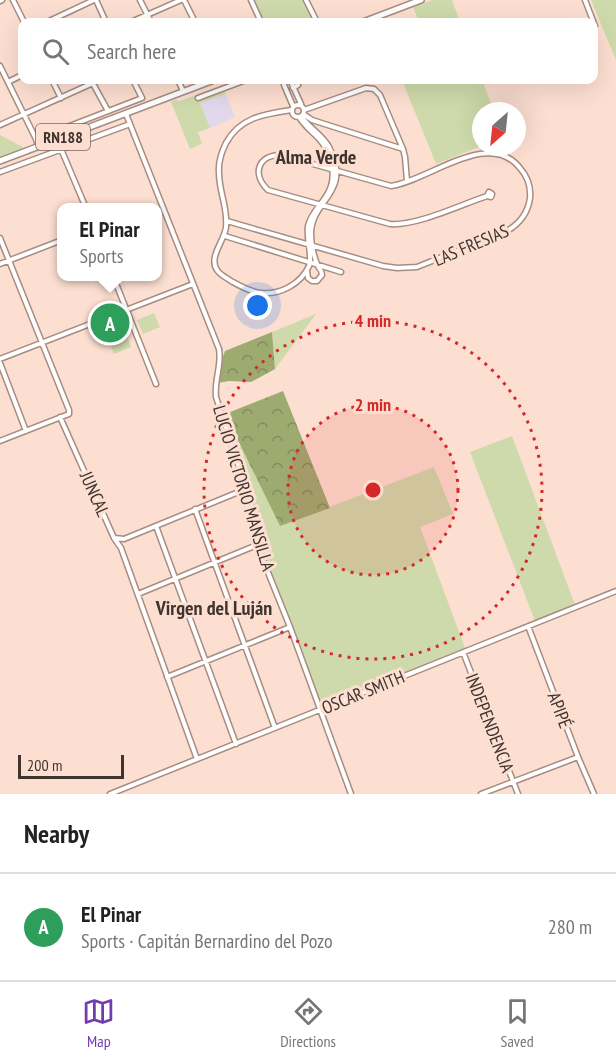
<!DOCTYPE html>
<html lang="en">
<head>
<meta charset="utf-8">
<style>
  :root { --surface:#fff; --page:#f6f6f6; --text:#222; --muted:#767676; --line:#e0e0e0; --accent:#713bb1 }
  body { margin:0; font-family:"PT Sans Narrow",sans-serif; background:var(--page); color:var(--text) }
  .compass { position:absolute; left:472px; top:102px; width:54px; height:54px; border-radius:50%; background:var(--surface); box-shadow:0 6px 24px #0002; rotate:207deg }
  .scale { position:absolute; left:18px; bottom:15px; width:106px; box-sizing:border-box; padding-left:6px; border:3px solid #40342f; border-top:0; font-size:16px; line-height:21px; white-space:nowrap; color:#40342f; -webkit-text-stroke:4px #fddfd1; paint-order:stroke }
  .you { position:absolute; left:258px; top:306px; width:21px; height:21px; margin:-15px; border:4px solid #fff; border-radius:50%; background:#1a73e8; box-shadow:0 0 0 9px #1a73e833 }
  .badge { display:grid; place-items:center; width:39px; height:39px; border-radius:50%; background:var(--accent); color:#fff; font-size:20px; font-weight:700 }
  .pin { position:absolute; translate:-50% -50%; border:3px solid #fff; box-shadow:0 2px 6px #0006 }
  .popup { position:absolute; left:57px; top:203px; width:105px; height:78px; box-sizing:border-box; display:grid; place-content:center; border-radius:12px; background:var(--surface); filter:drop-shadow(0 2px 4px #0005); font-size:20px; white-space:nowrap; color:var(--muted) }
  .popup b { font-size:22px; color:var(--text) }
  .popup::after { content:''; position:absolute; left:50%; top:100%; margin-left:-12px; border:12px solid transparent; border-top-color:var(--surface) }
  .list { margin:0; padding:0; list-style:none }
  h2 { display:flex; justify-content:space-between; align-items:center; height:78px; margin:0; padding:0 24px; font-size:26px }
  h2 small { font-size:20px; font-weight:400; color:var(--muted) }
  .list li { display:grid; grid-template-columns:39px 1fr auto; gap:18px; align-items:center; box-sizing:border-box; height:108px; padding:0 24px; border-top:2px solid var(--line) }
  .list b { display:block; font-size:22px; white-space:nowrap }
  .list p { margin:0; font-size:20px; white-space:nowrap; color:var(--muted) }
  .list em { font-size:20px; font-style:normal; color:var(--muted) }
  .icon { flex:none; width:33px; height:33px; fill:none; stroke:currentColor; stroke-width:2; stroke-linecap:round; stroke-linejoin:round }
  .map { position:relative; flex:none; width:616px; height:794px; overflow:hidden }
  .search { position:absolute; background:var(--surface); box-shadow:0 6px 24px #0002; left:18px; right:18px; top:18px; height:66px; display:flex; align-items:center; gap:15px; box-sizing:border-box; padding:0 21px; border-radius:12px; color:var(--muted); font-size:22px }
  .sheet { height:186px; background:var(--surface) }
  nav { display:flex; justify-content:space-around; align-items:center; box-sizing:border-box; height:84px; border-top:2px solid var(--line); background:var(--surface); font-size:16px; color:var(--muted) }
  nav a { display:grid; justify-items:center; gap:3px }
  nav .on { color:var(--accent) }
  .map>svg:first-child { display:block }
  .commercial { fill:#e2d7eb }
  .grass { fill:#cedaab }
  .forest { fill:url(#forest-crowns) }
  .park { fill:url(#park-tufts) }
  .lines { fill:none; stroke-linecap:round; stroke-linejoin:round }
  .street-casing { stroke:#a88c80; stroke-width:7 }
  .primary-casing { stroke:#a88c80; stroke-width:8 }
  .street { stroke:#fff; stroke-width:4 }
  .primary { stroke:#fff; stroke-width:5 }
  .ring { fill:none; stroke:#d62828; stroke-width:3; stroke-dasharray:3 6 }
  .labels { text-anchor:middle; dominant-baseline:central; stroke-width:6; stroke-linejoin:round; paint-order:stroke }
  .shield { fill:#fddfd1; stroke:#796760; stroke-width:1.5 }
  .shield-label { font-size:16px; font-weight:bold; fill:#40342f }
  .street-label { font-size:18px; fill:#40342f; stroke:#fddfd1 }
  .neighbourhood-label { font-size:20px; font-weight:bold; fill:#40342f; stroke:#fddfd1 }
  .centre { fill:#d62828; stroke:#fddfd1; stroke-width:3 }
  .ring-label { font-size:18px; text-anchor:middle; font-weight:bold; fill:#d62828; stroke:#fddfd1; stroke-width:6; stroke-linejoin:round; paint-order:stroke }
</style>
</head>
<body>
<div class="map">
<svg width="616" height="794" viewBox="0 0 616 794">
  <defs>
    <pattern id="forest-crowns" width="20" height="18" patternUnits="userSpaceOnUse" patternTransform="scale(1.5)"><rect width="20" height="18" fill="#9dab71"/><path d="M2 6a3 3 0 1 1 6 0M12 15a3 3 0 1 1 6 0" fill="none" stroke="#818c5d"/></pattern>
    <pattern id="park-tufts" width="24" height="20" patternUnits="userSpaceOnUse" patternTransform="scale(1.5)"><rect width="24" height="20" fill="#cedaab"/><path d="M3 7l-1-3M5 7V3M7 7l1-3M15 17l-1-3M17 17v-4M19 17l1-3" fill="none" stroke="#b2bc93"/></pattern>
  </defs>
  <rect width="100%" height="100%" fill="#fddfd1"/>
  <path class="commercial" d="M226 94 235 117 210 128 200 103Z"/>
  <path class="grass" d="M253 0H303L314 22H264Z
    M432 0H452L460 22H419L413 7Z
    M591 0H616V60Z
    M402 80H482L494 111H481V146L436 164Z
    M222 85 226 94 200 103 210 128 198 132 202 144 190 149 171 102 175 100 180 101Z
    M154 313 160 327 143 334 137 320Z
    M316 314 275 369 272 332Z
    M123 326 131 347 114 354 106 333Z
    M225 414 280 526 434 467 453 514 420 527 465 648 321 706 258 538 252 497Z
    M512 436 575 605 535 621 470 452Z"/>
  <path class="forest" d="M272 332 275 369 251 382 229 381 218 383 222 359 225 351Z
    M283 391 330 508 280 526 225 414Z"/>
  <path class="park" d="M0 135 23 147 24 150 0 159Z"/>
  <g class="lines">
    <g class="street-casing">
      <path id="street" d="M13 0 24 22
        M96 0 106 22
        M140 0 151 22
        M184 0 195 22
        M251 0 261 22
        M306 0 317 22
        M585 0 595 26 594 27
        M0 1 2 0
        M47 22 94 0
        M131 22 181 0
        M0 66 36 139 38 146
        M52 80 61 98
        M91 80 108 111
        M178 80 183 91
        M8 82 22 75
        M291 82 301 104
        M284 85 293 106
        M293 88 298 85 296 80
        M198 98 246 80
        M292 111a6 6 0 1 1 12 0a6 6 0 1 1-12 0Z
        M292 110C265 114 240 117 226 143 221 153 218 162 219 173 219 192 228 208 226 227 225 240 208 257 217 270 220 275 227 278 231 281 240 286 250 292 261 293 280 295 301 284 309 266 313 259 306 238 308 226 311 212 323 204 329 191 337 175 331 153 320 140 312 131 306 128 299 117
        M304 110 366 88 374 89 380 95 403 149 405 157 407 181
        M126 114 219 349C222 365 214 380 216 397L250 501 257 545 290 627 351 794
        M303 114 312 120 403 149
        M301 116C309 128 323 135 329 147 353 194 311 199 311 234 311 244 314 258 318 266 322 274 320 266 322 275L317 281H312L308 278 307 271
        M0 125 93 83
        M36 139 142 98 133 80
        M61 149 86 208
        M0 172 130 124
        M489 192 492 194 491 197 487 196Z
        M227 221 383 266 397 268 417 267 507 231C519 224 528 213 530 198 531 187 527 176 520 168 488 128 429 181 391 186L281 155C257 155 252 175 268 190L390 224C417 226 460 205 487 196
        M225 236 341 272
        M0 238 69 410V414L0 441
        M0 264 62 240
        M113 276 156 384
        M0 359 193 284
        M0 363 26 431
        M60 417 114 538 121 548 197 759
        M195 509 275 728
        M156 526 236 744
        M115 538 124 539 246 489
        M138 594 257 545
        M528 626 578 757 594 794
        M463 652 518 794
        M167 677 290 627
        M110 794 616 591
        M481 794 578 757"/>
    </g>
    <g class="primary-casing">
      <path id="primary" d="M363 22 421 0
        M0 161 214 80"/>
    </g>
    <use href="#street" class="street"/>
    <use href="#primary" class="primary"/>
  </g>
  <circle cx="373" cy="490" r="85" fill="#d62828" fill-opacity=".12"/>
  <g class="ring">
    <circle cx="373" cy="490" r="85"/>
    <circle cx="373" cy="490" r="169"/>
  </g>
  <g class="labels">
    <rect class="shield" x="36" y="124" width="54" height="26" rx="4.5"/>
    <g class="shield-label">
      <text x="63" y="137">RN188</text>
    </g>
    <g class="street-label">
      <text transform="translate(471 245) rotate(-23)">LAS FRESIAS</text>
      <text transform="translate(244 488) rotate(73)">LUCIO VICTORIO MANSILLA</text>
      <text transform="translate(95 494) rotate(66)">JUNCAL</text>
      <text transform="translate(363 692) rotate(-22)">OSCAR SMITH</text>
      <text transform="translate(560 710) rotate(69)">APIPÉ</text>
      <text transform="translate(490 723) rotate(69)">INDEPENDENCIA</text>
    </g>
    <g class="neighbourhood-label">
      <text x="316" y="157">Alma Verde</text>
      <text x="214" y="608">Virgen del Luján</text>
    </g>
  </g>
  <circle cx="373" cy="490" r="9" class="centre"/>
  <g class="ring-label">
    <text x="373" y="327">4 min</text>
    <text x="373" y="411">2 min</text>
  </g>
</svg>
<svg class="compass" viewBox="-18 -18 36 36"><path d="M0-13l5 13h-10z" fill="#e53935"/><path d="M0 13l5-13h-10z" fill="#767676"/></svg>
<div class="scale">200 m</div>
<div class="you"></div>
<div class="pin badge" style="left:110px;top:323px;background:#2e9e5b">A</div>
<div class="popup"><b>El Pinar</b>Sports</div>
<div class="search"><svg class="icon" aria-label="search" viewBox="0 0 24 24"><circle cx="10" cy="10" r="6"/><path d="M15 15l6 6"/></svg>Search here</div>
</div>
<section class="sheet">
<h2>Nearby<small></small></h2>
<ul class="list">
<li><span class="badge" style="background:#2e9e5b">A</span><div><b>El Pinar</b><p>Sports · Capitán Bernardino del Pozo</p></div><em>280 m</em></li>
</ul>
</section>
<nav>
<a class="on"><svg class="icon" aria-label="map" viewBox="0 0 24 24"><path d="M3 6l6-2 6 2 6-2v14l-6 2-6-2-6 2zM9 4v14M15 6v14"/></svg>Map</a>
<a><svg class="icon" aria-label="directions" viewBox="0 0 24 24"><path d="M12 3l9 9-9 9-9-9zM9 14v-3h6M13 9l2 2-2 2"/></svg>Directions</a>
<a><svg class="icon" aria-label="saved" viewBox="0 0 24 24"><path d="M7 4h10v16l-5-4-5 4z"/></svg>Saved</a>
</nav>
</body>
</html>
